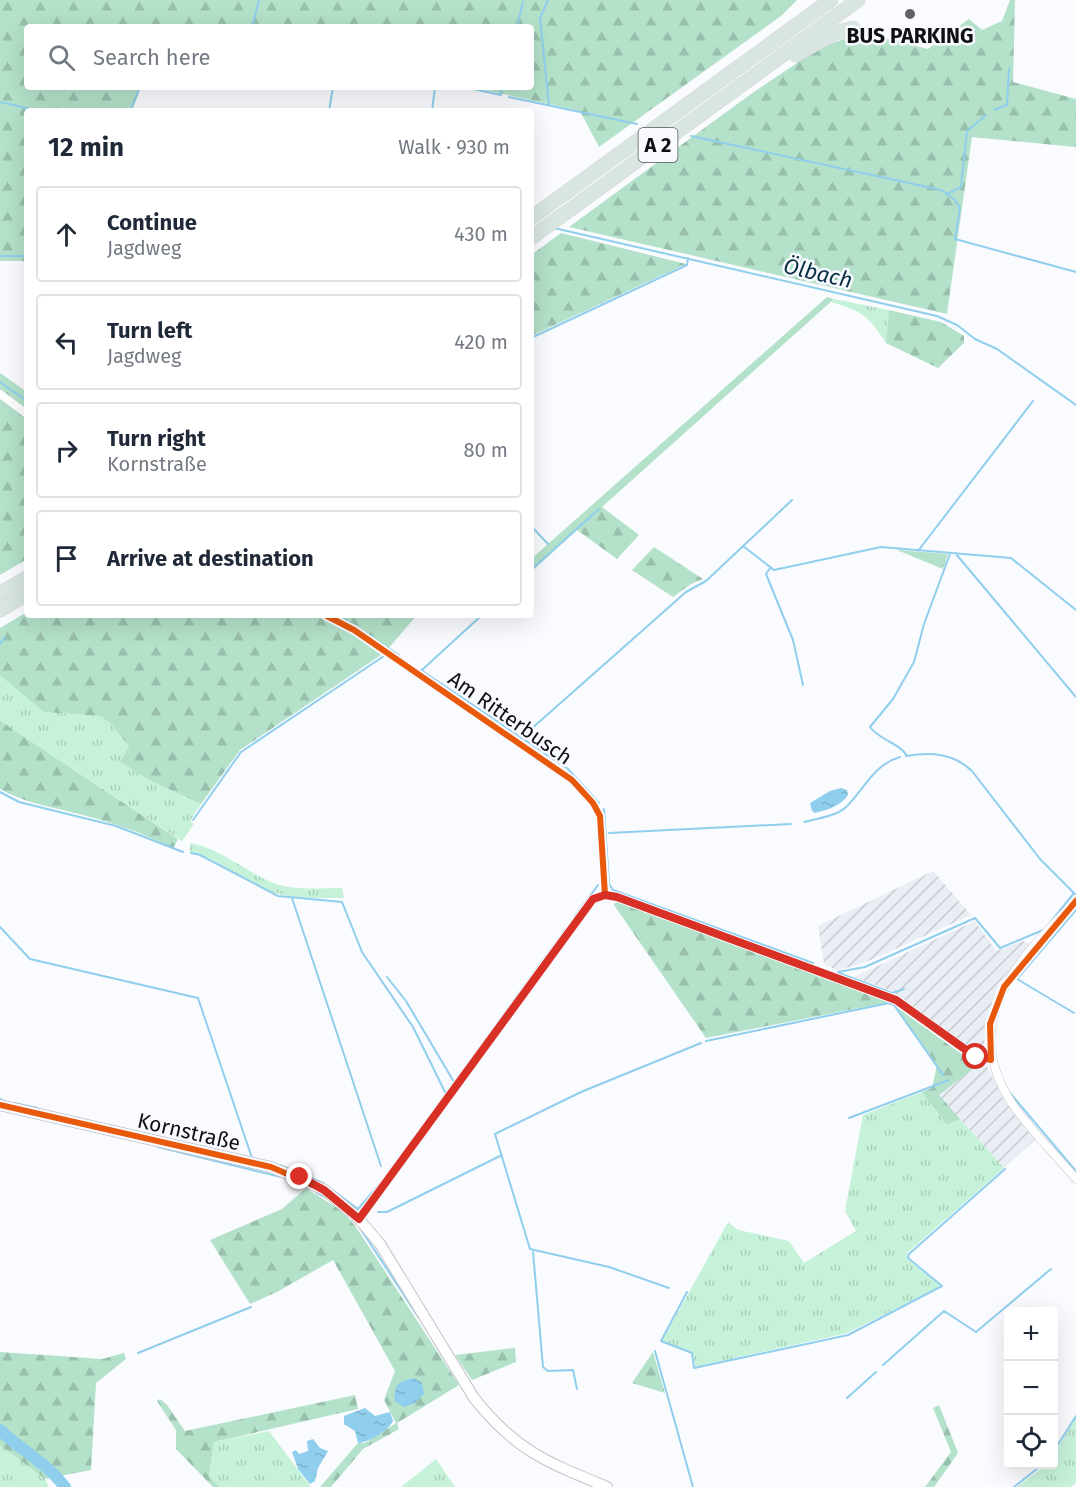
<!DOCTYPE html>
<html lang="en">
<head>
<meta charset="utf-8">
<style>
  :root { --surface:#fff; --page:#f6f6f7; --text:#1f2937; --muted:#747a83; --line:#e0e1e3 }
  body { margin:0; font-family:"Fira Sans",sans-serif; background:var(--page); color:var(--text) }
  .controls { position:absolute; right:18px; bottom:18px; display:grid; overflow:hidden; border-radius:6px; box-shadow:0 6px 24px #0002 }
  .controls button { width:54px; height:54px; display:grid; place-items:center; padding:0; border:0; border-bottom:2px solid var(--line); background:var(--surface); color:var(--text); font:30px sans-serif }
  .stop { position:absolute; width:18px; height:18px; margin:-14px; border:4px solid #d93025; border-radius:50%; background:#fff }
  .stop.end { background:#d93025; border-color:#fff; box-shadow:0 2px 6px #0008 }
  .list { margin:0; padding:0; list-style:none }
  h2 { display:flex; justify-content:space-between; align-items:center; height:78px; margin:0; padding:0 24px; font-size:26px }
  h2 small { font-size:20px; font-weight:400; color:var(--muted) }
  .list li { display:grid; grid-template-columns:39px 1fr auto; gap:18px; align-items:center; box-sizing:border-box; height:96px; margin:0 12px 12px; padding:0 12px; border:2px solid var(--line); border-radius:6px }
  .list b { display:block; font-size:22px; white-space:nowrap }
  .list p { margin:0; font-size:20px; white-space:nowrap; color:var(--muted) }
  .list em { font-size:20px; font-style:normal; color:var(--muted) }
  .icon { flex:none; width:33px; height:33px; fill:none; stroke:currentColor; stroke-width:2; stroke-linecap:round; stroke-linejoin:round }
  .map { position:relative; flex:none; width:1076px; height:1487px; overflow:hidden }
  .search { position:absolute; background:var(--surface); box-shadow:0 6px 24px #0002; left:24px; top:24px; width:510px; height:66px; display:flex; align-items:center; gap:15px; box-sizing:border-box; padding:0 21px; border-radius:6px; color:var(--muted); font-size:22px }
  .panel { position:absolute; background:var(--surface); box-shadow:0 6px 24px #0002; left:24px; top:108px; width:510px; height:510px; border-radius:6px }
  .map>svg:first-child { display:block }
  .industrial { fill:url(#industrial-furrows) }
  .grass { fill:url(#grass-tufts) }
  .forest { fill:url(#forest-firs) }
  .water { fill:url(#water-ripples) }
  .lines { fill:none; stroke-linecap:round; stroke-linejoin:round }
  .stream { stroke:#90ceed; stroke-width:2 }
  .river { stroke:#90ceed; stroke-width:12 }
  .street-casing { stroke:#c5c6c8; stroke-width:9 }
  .secondary-casing { stroke:#c5c6c8; stroke-width:12 }
  .highway-casing { stroke:#d6d7d9; stroke-width:15 }
  .street { stroke:#fefeff; stroke-width:8 }
  .secondary { stroke:#fefeff; stroke-width:10 }
  .highway { stroke:#d8e5e0; stroke-width:14 }
  .cycleway-casing { stroke:#f8faff; stroke-width:10 }
  .cycleway { stroke:#e8590c; stroke-width:6 }
  .route { stroke:#d93025; stroke-width:8 }
  .poi-dot { fill:#626265; stroke:#f8faff; stroke-width:2 }
  .labels { text-anchor:middle; dominant-baseline:central; stroke-width:5; stroke-linejoin:round; paint-order:stroke }
  .shield { fill:#f8faff; stroke:#565659; stroke-width:1.5 }
  .shield-label { font-size:20px; font-weight:bold; fill:#101012 }
  .poi-label { font-size:21px; font-weight:bold; fill:#101012; stroke:#f8faff }
  .street-label { font-size:21px; fill:#101012; stroke:#f8faff }
  .water-label { font-size:22px; font-style:italic; fill:#062e41; stroke:#f8faff }
</style>
</head>
<body>
<div class="map">
<svg width="1076" height="1487" viewBox="0 0 1076 1487">
  <defs>
    <pattern id="industrial-furrows" width="10" height="10" patternUnits="userSpaceOnUse" patternTransform="scale(1.5)"><rect width="10" height="10" fill="#e9edf4"/><path d="M-1 1l2-2M0 10L10 0M9 11l2-2" fill="none" stroke="#c7cad0"/></pattern>
    <pattern id="grass-tufts" width="24" height="20" patternUnits="userSpaceOnUse" patternTransform="scale(1.5)"><rect width="24" height="20" fill="#c6f2da"/><path d="M3 7l-1-3M5 7V3M7 7l1-3M15 17l-1-3M17 17v-4M19 17l1-3" fill="none" stroke="#a9ceba"/></pattern>
    <pattern id="forest-firs" width="22" height="20" patternUnits="userSpaceOnUse" patternTransform="scale(1.5)"><rect width="22" height="20" fill="#b3e1c9"/><path d="M5 1l3.5 6h-7zM16 11l3.5 6h-7z" fill="#99c0ac"/></pattern>
    <pattern id="water-ripples" width="26" height="14" patternUnits="userSpaceOnUse" patternTransform="scale(1.5)"><rect width="26" height="14" fill="#90ceed"/><path d="M2 4q2-2 4 0t4 0M15 11q2-2 4 0t4 0" fill="none" stroke="#7bb0ca"/></pattern>
  </defs>
  <rect width="100%" height="100%" fill="#f9fbfe"/>
  <path class="industrial" d="M933 871 971 915 864 963 837 970 824 964 818 926Z
    M975 921 996 951 1023 941 1030 944 999 983 985 1023 984 1053 974 1052 959 1042 892 991 854 977Z
    M987 1066 1004 1100 1036 1139 1004 1168 938 1095 970 1069Z"/>
  <path class="grass" d="M834 299 889 310 886 343C868 315 863 312 831 302Z
    M0 674 44 712 100 716 110 723 129 746 120 762 149 780 201 804 190 821 194 824 182 841 4 724 0 721Z
    M190 843C222 849 243 870 271 882 292 891 319 888 342 888L344 898C318 898 289 900 265 889 239 878 218 858 190 852Z
    M922 1092 947 1125 960 1119 1004 1168 907 1253V1259L941 1286 847 1333 695 1367 693 1353 662 1341 728 1222 738 1230 789 1241 804 1263 856 1231 845 1211 863 1115Z
    M1076 1418V1483L1071 1487H1017L1046 1465 1054 1464V1454Z
    M269 1431 311 1487H220L209 1476 214 1442Z
    M0 1445 45 1479 49 1487H0Z
    M436 1459 455 1487H401Z"/>
  <path class="forest" d="M0 0H797L781 16 599 147 580 111 472 87H531V27H27V87H141L132 111H27V261H0Z
    M1010 0H1015L1013 82 1076 99V147L972 137 947 314 569 227 751 94 821 47 853 36 872 35 928 49 969 19 982 30 1002 21Z
    M561 233 686 264 531 336V255Z
    M827 297 834 299 602 507 639 535 617 559 577 530 531 572V559Z
    M889 310 941 322 964 336V343L938 368 886 343Z
    M0 373 27 392V559L0 575Z
    M654 547 703 579 691 584 673 597 632 570Z
    M897 550 948 554 943 569Z
    M27 612V615L319 616 353 633 381 655 240 750 201 804 149 780 120 762 129 746 110 723 100 716 44 712 0 675V628Z
    M332 615H417L387 650Z
    M0 721 178 839 173 849C141 831 107 821 71 812 47 806 23 802 0 789Z
    M617 900 890 1002 706 1038 614 905Z
    M896 1007 973 1062 974 1068 939 1095 960 1119 947 1125 922 1092 932 1088 937 1065Z
    M306 1188 340 1210 354 1224 459 1385 397 1423 399 1429 363 1449 331 1487H320L358 1443H365L396 1423 384 1400 395 1371 333 1260 277 1292 250 1304 210 1240 282 1209Z
    M515 1348 516 1362 472 1380 455 1355Z
    M0 1352 102 1359 124 1353 126 1359 96 1383 91 1470 45 1479 0 1445Z
    M653 1352 665 1393 632 1383Z
    M355 1395 358 1409 214 1442 209 1476 220 1487H213L176 1449V1430L157 1401 160 1399 167 1405 185 1431Z
    M939 1405 958 1453 934 1487H925L951 1452 933 1408Z"/>
  <path class="water" d="M841 788 847 790 848 795C841 806 827 810 815 813L812 811 810 803 830 791Z
    M414 1378 422 1383 424 1394 415 1403 404 1407 395 1401C393 1384 399 1381 414 1378Z
    M365 1408 375 1416 390 1412 393 1421C389 1430 368 1443 358 1443L355 1431 344 1424V1416Z
    M313 1439 320 1448 328 1451 318 1468 315 1481 310 1484 298 1469 292 1452 296 1450 299 1454 308 1451 307 1441Z"/>
  <g class="lines">
    <path class="stream" d="M548 0 540 18 549 105
      M252 27 259 0
      M517 27 523 2
      M464 87 501 95
      M500 95 502 87
      M509 97 637 124
      M0 102 39 111
      M994 110 1007 105 1009 69
      M130 111 140 87
      M329 111 333 87
      M432 111 435 87
      M691 136 941 190 954 199 960 208 955 239 1076 272
      M947 194 961 187 967 131 986 115
      M554 228 937 316 957 325 975 339 997 349 1076 405
      M0 256H27
      M531 338 687 265 688 258
      M0 382 27 401
      M531 526 548 544
      M743 546 774 570 881 547 1011 558 1076 610
      M918 551 1033 401
      M956 554 1076 697
      M771 567 766 574 793 640 803 685
      M531 570 599 509
      M339 615 356 627
      M364 632 399 655
      M0 644 5 637
      M421 670 568 769 599 803
      M422 670 482 615
      M521 738 686 592 706 581 792 500
      M906 756C931 752 953 753 972 771L1040 859 1075 894
      M907 756C900 743 879 740 870 727L893 699 914 662 924 624 950 554
      M0 792 19 802 116 826 183 852
      M604 809 609 884 613 890 813 963
      M193 820 241 752 384 656
      M804 822C816 819 836 816 845 808 864 791 872 765 900 757
      M609 833 791 824
      M191 853 200 855 278 896 342 902 362 952 413 1027 446 1094
      M292 898 381 1166
      M575 916 598 885
      M1049 924 1074 893
      M0 927 30 959 198 998 252 1158
      M838 972 865 967 975 918 1000 948 1043 930
      M839 973 892 993 904 989
      M387 977 406 1001 454 1082
      M1074 1013 1017 979 1076 910
      M706 1041 889 1003 894 1005 943 1075
      M1010 1093 1076 1171
      M0 1099 5 1101
      M14 1103 38 1108
      M849 1118 949 1080
      M158 1147 281 1177
      M280 1165 323 1183 358 1209 385 1178
      M391 1169 565 930
      M316 1192 327 1198
      M378 1212H387L502 1155
      M360 1228 419 1318
      M533 1252 543 1367 548 1371 573 1370 577 1389
      M669 1288 609 1267 530 1249 495 1134 581 1092 701 1043
      M687 1292 661 1341 692 1353 694 1368 848 1335 942 1286 908 1258 909 1254 1005 1169
      M655 1351 693 1487
      M138 1353 251 1307
      M883 1365 944 1311 976 1332 1051 1269
      M847 1398 876 1372
      M1054 1451 1076 1416
      M1014 1487 1043 1464"/>
    <path class="river" d="M0 1430C22 1451 47 1463 65 1487"/>
    <g class="street-casing">
      <path id="street" d="M0 394 27 414
        M325 615 354 630 572 780 593 803 600 816 605 895
        M1076 901C1019 959 958 1019 1011 1102 1029 1129 1055 1154 1076 1179
        M359 1219 593 899 605 895 617 897 896 1000 959 1046 977 1057 991 1060"/>
    </g>
    <g class="secondary-casing">
      <path id="secondary" d="M0 1105 271 1167 325 1190 359 1219 380 1244 474 1398C516 1451 547 1462 607 1487"/>
    </g>
    <g class="highway-casing">
      <path id="highway" d="M796 55 833 34 853 28
        M531 218 831 0
        M531 238 858 0
        M0 593 27 578
        M0 610 27 594"/>
    </g>
    <use href="#street" class="street"/>
    <use href="#secondary" class="secondary"/>
    <use href="#highway" class="highway"/>
    <g class="cycleway-casing">
      <path id="cycleway" d="M325 615 354 630 572 780 593 803 600 816 605 895
        M0 1105 271 1167 325 1190 359 1219 593 899 605 895 617 897 896 1000 959 1046 977 1057 991 1060 990 1024 1004 987 1076 901"/>
    </g>
    <use href="#cycleway" class="cycleway"/>
  </g>
  <g class="lines">
    <path class="route" d="M300 1177 324 1190 359 1219 593 899 605 895 617 897 896 1000 976 1057"/>
  </g>
  <circle class="poi-dot" cx="910" cy="14" r="6"/>
  <g class="labels">
    <rect class="shield" x="638.5" y="128" width="39" height="34" rx="4.5"/>
    <g class="shield-label">
      <text x="658" y="145">A 2</text>
    </g>
    <g class="poi-label">
      <text x="910" y="36">BUS PARKING</text>
    </g>
    <g class="street-label">
      <text transform="translate(510 718) rotate(35)">Am Ritterbusch</text>
      <text transform="translate(189 1132) rotate(13)">Kornstraße</text>
    </g>
    <g class="water-label">
      <text transform="translate(818 273) rotate(13)">Ölbach</text>
    </g>
  </g>
</svg>
<div class="controls">
<button>+</button>
<button>−</button>
<button><svg class="icon" aria-label="locate" viewBox="0 0 24 24"><circle cx="12" cy="12" r="6"/><path d="M12 2v4M12 18v4M2 12h4M18 12h4"/></svg></button>
</div>
<div class="stop" style="left:976px;top:1057px"></div>
<div class="stop end" style="left:300px;top:1177px"></div>
<div class="search"><svg class="icon" aria-label="search" viewBox="0 0 24 24"><circle cx="10" cy="10" r="6"/><path d="M15 15l6 6"/></svg>Search here</div>
<section class="panel">
<h2>12 min<small>Walk · 930 m</small></h2>
<ul class="list">
<li><svg class="icon" aria-label="ahead" viewBox="0 0 24 24"><path d="M12 20V5M6 11l6-6 6 6"/></svg><div><b>Continue</b><p>Jagdweg</p></div><em>430 m</em></li>
<li><svg class="icon" aria-label="left" viewBox="0 0 24 24"><path d="M17 20v-9H6M10 6l-5 5 5 5"/></svg><div><b>Turn left</b><p>Jagdweg</p></div><em>420 m</em></li>
<li><svg class="icon" aria-label="right" viewBox="0 0 24 24"><path d="M7 20v-9h11M14 6l5 5-5 5"/></svg><div><b>Turn right</b><p>Kornstraße</p></div><em>80 m</em></li>
<li><svg class="icon" aria-label="arrive" viewBox="0 0 24 24"><path d="M6 21V4h12l-3 4 3 4H6"/></svg><div><b>Arrive at destination</b></div></li>
</ul>
</section>
</div>
</body>
</html>
